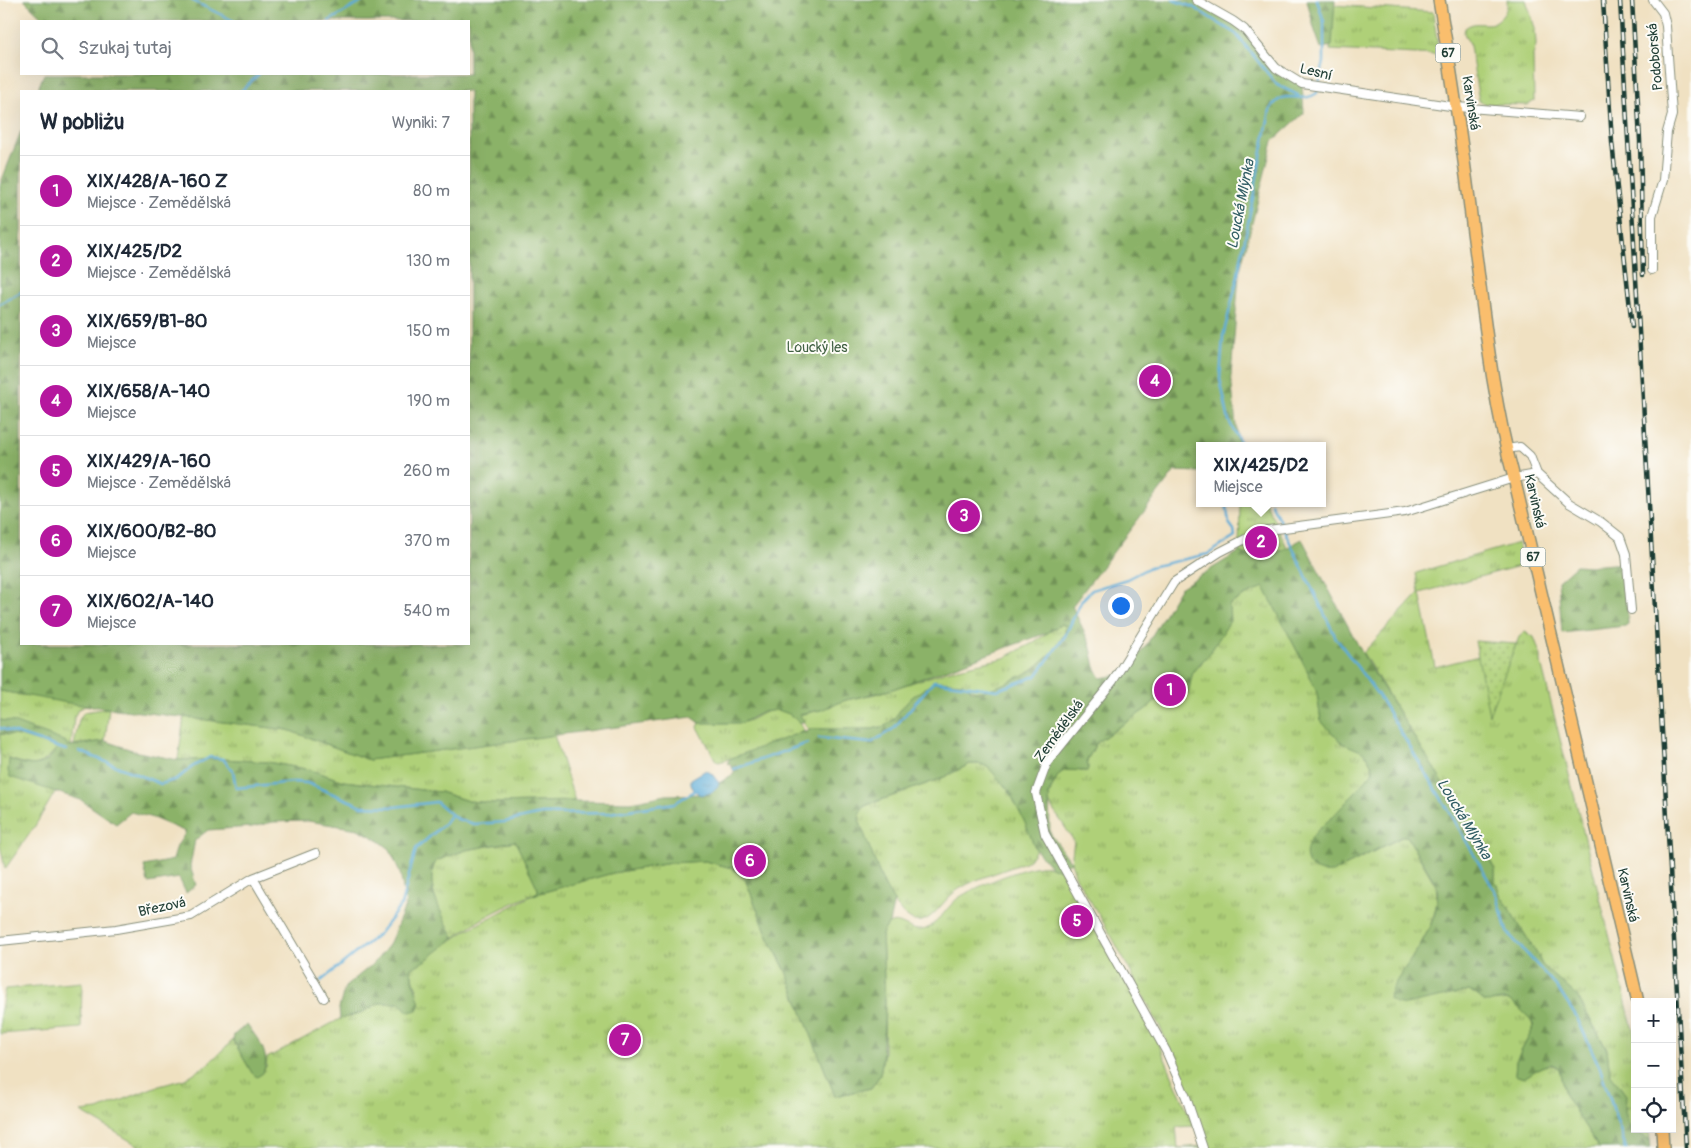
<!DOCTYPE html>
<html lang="pl">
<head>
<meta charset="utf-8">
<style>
  :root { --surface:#fff; --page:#f6f6f7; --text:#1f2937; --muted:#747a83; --line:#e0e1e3; --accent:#b5179e }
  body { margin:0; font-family:Pangolin,sans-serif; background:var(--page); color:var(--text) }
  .controls { position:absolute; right:15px; bottom:15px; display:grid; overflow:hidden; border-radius:0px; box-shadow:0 5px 20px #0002 }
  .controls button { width:45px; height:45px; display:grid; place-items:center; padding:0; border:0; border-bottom:1px solid var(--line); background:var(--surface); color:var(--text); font:25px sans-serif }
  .you { position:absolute; left:1120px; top:605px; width:18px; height:18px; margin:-12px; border:4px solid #fff; border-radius:50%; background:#1a73e8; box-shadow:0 0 0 8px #1a73e833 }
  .badge { display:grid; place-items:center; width:32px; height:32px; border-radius:50%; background:var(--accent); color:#fff; font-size:16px; font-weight:700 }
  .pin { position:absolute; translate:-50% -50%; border:2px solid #fff; box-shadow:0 1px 5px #0006 }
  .popup { position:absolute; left:1196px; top:442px; width:130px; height:65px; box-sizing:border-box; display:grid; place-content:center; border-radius:0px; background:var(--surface); filter:drop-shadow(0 1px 4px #0005); font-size:16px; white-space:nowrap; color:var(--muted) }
  .popup b { font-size:19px; color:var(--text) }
  .popup::after { content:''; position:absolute; left:50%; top:100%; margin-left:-10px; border:10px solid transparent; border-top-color:var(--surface) }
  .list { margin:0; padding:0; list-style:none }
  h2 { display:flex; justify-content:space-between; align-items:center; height:65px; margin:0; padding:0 20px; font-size:21px }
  h2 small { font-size:16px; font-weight:400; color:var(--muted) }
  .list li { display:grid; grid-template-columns:32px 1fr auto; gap:15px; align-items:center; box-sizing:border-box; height:70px; padding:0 20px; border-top:1px solid var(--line) }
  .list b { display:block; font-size:19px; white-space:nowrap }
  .list p { margin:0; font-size:16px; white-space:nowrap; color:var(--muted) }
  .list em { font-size:16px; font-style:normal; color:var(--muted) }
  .icon { flex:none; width:28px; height:28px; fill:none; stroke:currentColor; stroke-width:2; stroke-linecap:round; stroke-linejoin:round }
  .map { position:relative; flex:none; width:1691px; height:1148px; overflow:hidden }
  .search { position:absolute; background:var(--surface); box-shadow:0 5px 20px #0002; left:20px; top:20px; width:450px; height:55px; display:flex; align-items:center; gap:12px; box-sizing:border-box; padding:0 18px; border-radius:0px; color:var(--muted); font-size:19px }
  .panel { position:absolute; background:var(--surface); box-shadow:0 5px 20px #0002; left:20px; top:90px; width:450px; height:555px; border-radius:0px }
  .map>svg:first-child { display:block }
  .grass { fill:url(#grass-tufts); stroke:#678656 }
  .forest { fill:url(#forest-firs); stroke:#55784e }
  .park { fill:url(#park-dots); stroke:#678656 }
  .water { fill:url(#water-ripples); stroke:#3e7486 }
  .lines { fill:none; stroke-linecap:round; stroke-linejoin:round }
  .stream { stroke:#5dacd7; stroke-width:2.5 }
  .street-casing { stroke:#888f7b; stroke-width:10 }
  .primary-casing { stroke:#888f7b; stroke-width:14 }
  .street { stroke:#fff; stroke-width:8 }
  .primary { stroke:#fabe6d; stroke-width:11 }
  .rail-casing { stroke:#1f3d34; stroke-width:4.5 }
  .rail { stroke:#fdfcf7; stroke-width:2.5; stroke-dasharray:8; stroke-linecap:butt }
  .labels { text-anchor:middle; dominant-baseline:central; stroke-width:4; stroke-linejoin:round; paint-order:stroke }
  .shield { fill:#fdfcf7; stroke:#62766e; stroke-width:1 }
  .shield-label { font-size:12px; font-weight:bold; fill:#1f3d34 }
  .street-label { font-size:14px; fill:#1f3d34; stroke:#fdfcf7 }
  .park-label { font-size:14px; fill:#436245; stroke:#fdfcf7 }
  .water-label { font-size:15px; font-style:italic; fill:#325e65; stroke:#fdfcf7 }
</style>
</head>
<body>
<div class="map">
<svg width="1691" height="1148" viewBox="0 0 1691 1148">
  <defs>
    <pattern id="grass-tufts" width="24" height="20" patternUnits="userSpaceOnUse" patternTransform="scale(1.25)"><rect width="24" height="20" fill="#afd078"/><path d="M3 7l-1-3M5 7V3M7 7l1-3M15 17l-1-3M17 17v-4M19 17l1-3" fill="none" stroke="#8eaa63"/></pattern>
    <pattern id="forest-firs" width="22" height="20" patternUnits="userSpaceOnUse" patternTransform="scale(1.25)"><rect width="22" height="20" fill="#8bb268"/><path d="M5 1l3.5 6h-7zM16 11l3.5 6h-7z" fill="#719256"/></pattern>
    <pattern id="park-dots" width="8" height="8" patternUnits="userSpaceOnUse" patternTransform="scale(1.25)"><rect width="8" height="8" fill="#afd078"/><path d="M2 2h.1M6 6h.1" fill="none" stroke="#8eaa63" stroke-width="1.8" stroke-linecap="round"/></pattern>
    <pattern id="water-ripples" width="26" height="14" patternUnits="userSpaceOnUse" patternTransform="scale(1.25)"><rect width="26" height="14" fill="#5dacd7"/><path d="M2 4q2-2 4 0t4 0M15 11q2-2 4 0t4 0" fill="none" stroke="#4c8daf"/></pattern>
  </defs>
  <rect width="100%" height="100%" fill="#fdfcf7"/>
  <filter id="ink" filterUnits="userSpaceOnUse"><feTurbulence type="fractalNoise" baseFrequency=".02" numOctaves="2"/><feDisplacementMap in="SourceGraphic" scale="10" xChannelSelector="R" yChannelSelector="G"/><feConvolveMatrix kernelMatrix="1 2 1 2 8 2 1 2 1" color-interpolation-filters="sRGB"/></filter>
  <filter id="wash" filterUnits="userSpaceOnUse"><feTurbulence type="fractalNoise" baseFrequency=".0096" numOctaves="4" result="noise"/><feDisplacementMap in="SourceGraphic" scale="20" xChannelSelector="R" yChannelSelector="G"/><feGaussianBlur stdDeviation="1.12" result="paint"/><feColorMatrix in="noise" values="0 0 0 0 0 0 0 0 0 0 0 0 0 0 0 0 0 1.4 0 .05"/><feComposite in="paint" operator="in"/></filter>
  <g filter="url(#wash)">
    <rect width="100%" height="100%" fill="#f0e1c2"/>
    <path class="grass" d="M1507 0H1526L1535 28 1536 45 1533 56 1534 101 1528 105 1485 104 1479 101 1470 46 1464 33 1465 28C1475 20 1483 26 1493 23 1502 19 1509 9 1507 0Z
      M1334 5 1433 12 1439 55 1330 50Z
      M1240 503H1266L1287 547 1263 561 1239 552Z
      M1518 543 1523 565 1420 593 1435 667 1479 656 1489 713 1519 637 1525 632 1534 637 1541 656V663L1635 1038V1129H1649L1650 1140 1638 1133H1632L1610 1074 1607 1049 1577 996 1542 965 1537 954 1500 894 1495 880V870L1481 843 1435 772 1363 653 1419 593 1416 573Z
      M1264 586 1309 674 1317 693 1321 721 1342 743 1361 750 1368 757 1373 768V772L1336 814 1316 833 1333 872 1404 836H1407L1436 886C1443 924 1406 963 1389 995H1445L1469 991 1491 1002 1510 1000 1515 1003 1529 1018 1534 1027 1516 1061 1515 1075 1524 1078C1534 1071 1548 1059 1559 1069L1565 1095 1599 1148H1209L1189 1094 1160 1027 1112 937 1076 877 1071 862 1074 841C1069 834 1064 825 1059 818 1048 804 1046 800 1054 783 1056 777 1061 771 1067 770 1074 769 1080 772 1087 771L1088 768 1087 760 1097 742 1146 709 1155 701 1166 698 1179 700 1188 693 1193 671 1201 664 1229 605 1244 596Z
      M1061 624 1066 626C1062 656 1007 692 978 691 971 691 968 685 961 683 955 682 948 682 942 681L901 709 893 720 885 726 872 729H808L799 715 821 710 846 700 880 693 954 669 1004 658 1031 644Z
      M0 691 88 705 78 709 74 718 71 745 68 746 13 722 0 720Z
      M109 708 105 741 74 745 79 720 84 712Z
      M778 710C790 713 800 719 804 731L752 752 719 762 716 761 698 727 700 723C713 722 733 724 744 722 758 719 760 710 778 710Z
      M184 717 288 730 369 760 554 735 575 801 495 803 468 801 440 792 343 781 311 770 267 762 223 759 178 760Z
      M0 734 20 736 58 747C39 769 36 767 9 759L55 792 35 826 5 869 0 845Z
      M970 764C975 764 981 764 986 766 1007 777 1029 828 1036 850L1029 860C1006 871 980 876 959 889 945 897 935 918 922 921 893 929 867 840 859 820L860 813 865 806 940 779Z
      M516 841 538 889V892C508 905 479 918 454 938 443 915 423 886 436 861L466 850Z
      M705 861 732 868 745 879 769 939 786 971 835 1096 871 1088 880 1075 884 1052 885 1002 882 933C896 907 908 938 928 928 939 922 948 906 958 898 975 887 1021 868 1040 866 1046 865 1053 868 1059 869L1072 887 1152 1029 1194 1126 1176 1127 1178 1148 1202 1146 1203 1148H138L139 1146 81 1112 98 1110 152 1088 185 1079 208 1064 233 1040 252 1073 266 1067 267 1058 340 1019 363 1012 379 1003H399L417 989 410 969 467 930 533 895 613 873 671 863Z
      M82 982 81 1028 0 1034V1014L5 989Z"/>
    <path class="forest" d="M24 0H1196L1233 21 1276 68 1302 84 1304 113 1273 141 1239 274 1231 376 1238 446H1200V472L1175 471 1072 606 1090 644 1095 667 1101 678 1125 674 1147 644 1180 588 1239 552 1263 561 1302 539 1367 662 1481 843 1495 870V880L1500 894 1537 954 1542 965 1577 996 1607 1050 1610 1073 1626 1095 1625 1112 1632 1133H1638L1650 1140 1651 1148H1599L1565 1095 1559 1069 1556 1066 1551 1064 1541 1067 1524 1078 1515 1075 1516 1061 1534 1027C1532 1019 1527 1016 1522 1011 1504 993 1506 1002 1485 1002L1474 993 1469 991 1406 1005 1395 1003 1389 999C1390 989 1398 979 1403 971 1419 947 1442 916 1437 886L1407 836H1403L1333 872C1304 875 1299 852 1316 832 1322 825 1330 820 1336 813 1349 800 1361 785 1373 772V768L1368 757 1361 751 1342 743 1321 721 1317 693 1309 674 1264 587 1244 596 1229 605 1230 621 1210 653 1193 671 1188 693 1179 700 1166 698 1155 701 1146 709 1097 742 1087 760 1088 768 1087 771 1066 770 1060 773 1056 779 1049 793 1050 833 1071 862 1059 869 1052 868 1036 850 1025 823 1009 791 988 767 981 764H970L940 779 864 806 860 813 859 820 884 885 894 901 889 923 882 934 885 1002 882 1063 880 1075 871 1088 835 1096 786 971 769 939 745 879 732 868 705 861 671 863 613 873 533 895 538 892V889L515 841 466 850 436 861C423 886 443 915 454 938L426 960 410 969 420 1004 417 1010 409 1012 399 1003H379L363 1012 340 1019 339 1008 345 987 374 963 389 945 406 904 400 873 390 849 378 840 358 829 308 821 273 822 252 827 208 830 195 840 190 866 196 885 186 893 179 878 148 883 144 866 173 860 177 846 186 832 153 818 131 812 116 824 81 800 10 777 8 771 9 759C19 763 33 768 44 762 49 760 54 752 57 748L20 736 0 734V720L13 722 66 742 68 746 105 741 138 752 178 760 223 759 267 762 311 770 343 781 440 792 468 801 495 803 575 801 631 802 666 795 708 794 714 791 719 783 735 773 731 765 727 763 731 758 810 729H872L885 726 893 720 901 709 912 697 934 682 960 683 967 686 972 691 980 692 1004 684 1031 671 1051 654 1065 633 1066 626 1061 624 1049 632 890 690 846 700 821 710 799 714 804 721 800 723 789 714 778 710 763 712 742 723H700L692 717 369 760 288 730 74 704 0 691V185L21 131V644H469V91H37L44 74H469V21H46Z
      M1307 0H1335L1332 46 1321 48 1314 28Z
      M1625 563 1628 624 1625 626 1562 633 1558 581 1576 565 1589 566Z
      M247 1024C258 1040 271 1053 263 1073L257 1077 252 1073 233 1040 234 1035Z"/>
    <path class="park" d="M1475 641 1516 644 1489 715Z"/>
    <path class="water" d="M706 770 712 774 719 783C716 792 709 794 700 795 694 791 690 786 691 779Z"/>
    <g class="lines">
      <path class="stream" d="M191 0 234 21
        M1173 0 1193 7 1236 34 1277 85 1298 95
        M329 21 365 0
        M241 91 259 74
        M0 304 21 292
        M1242 446 1229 421 1220 379 1223 336 1236 285 1270 110C1284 85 1300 106 1317 93L1324 62V22L1317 0
        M1271 503 1336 638 1378 695 1449 811 1497 895 1507 932 1556 986 1577 1018 1600 1068 1626 1148
        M0 728 66 750
        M819 738 871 743 893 729 934 681 997 690 1036 676 1065 636 1082 600 1092 590 1127 579 1150 567 1208 554 1235 537 1234 530 1229 523 1226 503
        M79 751 161 784 177 779 192 767 210 757 223 759 233 771 236 788 293 782 307 783 362 806 394 807 436 802 457 819 474 824 505 822 541 814 609 813 675 803 696 790
        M734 769 808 743
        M321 981 380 933 401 905 416 849 445 823 450 815"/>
    </g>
  </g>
  <g filter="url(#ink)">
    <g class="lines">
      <g class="street-casing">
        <path id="street" d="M1196 0 1233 21 1244 29 1276 68 1302 84 1457 107 1580 117
          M1652 270V216L1663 180 1667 132 1672 115 1666 26 1663 13 1653 0
          M1506 449 1520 447 1530 456 1537 474
          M253 878 324 998
          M0 941 116 929 191 916 253 878 316 853
          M1203 1148 1186 1097 1166 1051 1045 834 1036 793 1047 763 1113 681 1174 582 1220 552 1261 531 1405 512 1514 478 1537 474 1569 503 1601 522 1620 537 1626 554 1631 610"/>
      </g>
      <g class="primary-casing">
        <path id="primary" d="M1439 0C1452 77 1464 154 1473 232 1484 314 1492 398 1514 478L1638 1002
          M1662 1129 1663 1148"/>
      </g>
      <use href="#street" class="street"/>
      <use href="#primary" class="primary"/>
      <g class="rail-casing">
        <path id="rail" d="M1603 0 1612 142 1632 327
          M1620 0 1686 1148
          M1632 0 1640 140 1643 275"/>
      </g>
      <use href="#rail" class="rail"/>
    </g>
  </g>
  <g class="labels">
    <g class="shield">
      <rect x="1435.5" y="43.5" width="25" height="19" rx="4"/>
      <rect x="1520.5" y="547.5" width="25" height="19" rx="4"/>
    </g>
    <g class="shield-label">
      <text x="1448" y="53">67</text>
      <text x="1533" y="557">67</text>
    </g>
    <g class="street-label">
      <text transform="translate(1655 57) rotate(-95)">Podoborská</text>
      <text transform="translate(1316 72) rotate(14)">Lesní</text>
      <text transform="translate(1471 103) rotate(81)">Karvinská</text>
      <text transform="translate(1535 501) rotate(77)">Karvinská</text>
      <text transform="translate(1059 731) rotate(-54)">Zemědělská</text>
      <text transform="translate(1628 895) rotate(77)">Karvinská</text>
      <text transform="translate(162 907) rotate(-12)">Březová</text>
    </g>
    <g class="park-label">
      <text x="817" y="347">Loucký les</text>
    </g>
    <g class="water-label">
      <text transform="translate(1241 204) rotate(-79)">Loucká Mlýnka</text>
      <text transform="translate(1464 819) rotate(59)">Loucká Mlýnka</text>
    </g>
  </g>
</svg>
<div class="controls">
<button>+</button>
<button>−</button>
<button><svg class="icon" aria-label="locate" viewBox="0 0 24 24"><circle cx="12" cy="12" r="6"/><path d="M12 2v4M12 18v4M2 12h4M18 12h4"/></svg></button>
</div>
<div class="you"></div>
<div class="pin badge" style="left:1170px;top:690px">1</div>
<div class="pin badge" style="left:1261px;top:542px">2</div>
<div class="popup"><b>XIX/425/D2</b>Miejsce</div>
<div class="pin badge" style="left:964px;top:516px">3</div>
<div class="pin badge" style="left:1155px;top:381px">4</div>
<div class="pin badge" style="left:1077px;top:921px">5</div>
<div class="pin badge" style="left:750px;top:861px">6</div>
<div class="pin badge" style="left:625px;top:1040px">7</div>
<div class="search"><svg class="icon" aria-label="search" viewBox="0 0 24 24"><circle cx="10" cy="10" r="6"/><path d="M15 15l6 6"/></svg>Szukaj tutaj</div>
<section class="panel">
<h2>W pobliżu<small>Wyniki: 7</small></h2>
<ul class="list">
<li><span class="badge">1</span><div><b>XIX/428/A-160 Z</b><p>Miejsce · Zemědělská</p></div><em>80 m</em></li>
<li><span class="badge">2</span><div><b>XIX/425/D2</b><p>Miejsce · Zemědělská</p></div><em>130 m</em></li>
<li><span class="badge">3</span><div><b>XIX/659/B1-80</b><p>Miejsce</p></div><em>150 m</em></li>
<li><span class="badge">4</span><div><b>XIX/658/A-140</b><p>Miejsce</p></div><em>190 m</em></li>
<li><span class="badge">5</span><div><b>XIX/429/A-160</b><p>Miejsce · Zemědělská</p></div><em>260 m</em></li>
<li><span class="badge">6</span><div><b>XIX/600/B2-80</b><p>Miejsce</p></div><em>370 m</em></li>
<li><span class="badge">7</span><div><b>XIX/602/A-140</b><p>Miejsce</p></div><em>540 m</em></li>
</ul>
</section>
</div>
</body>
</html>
